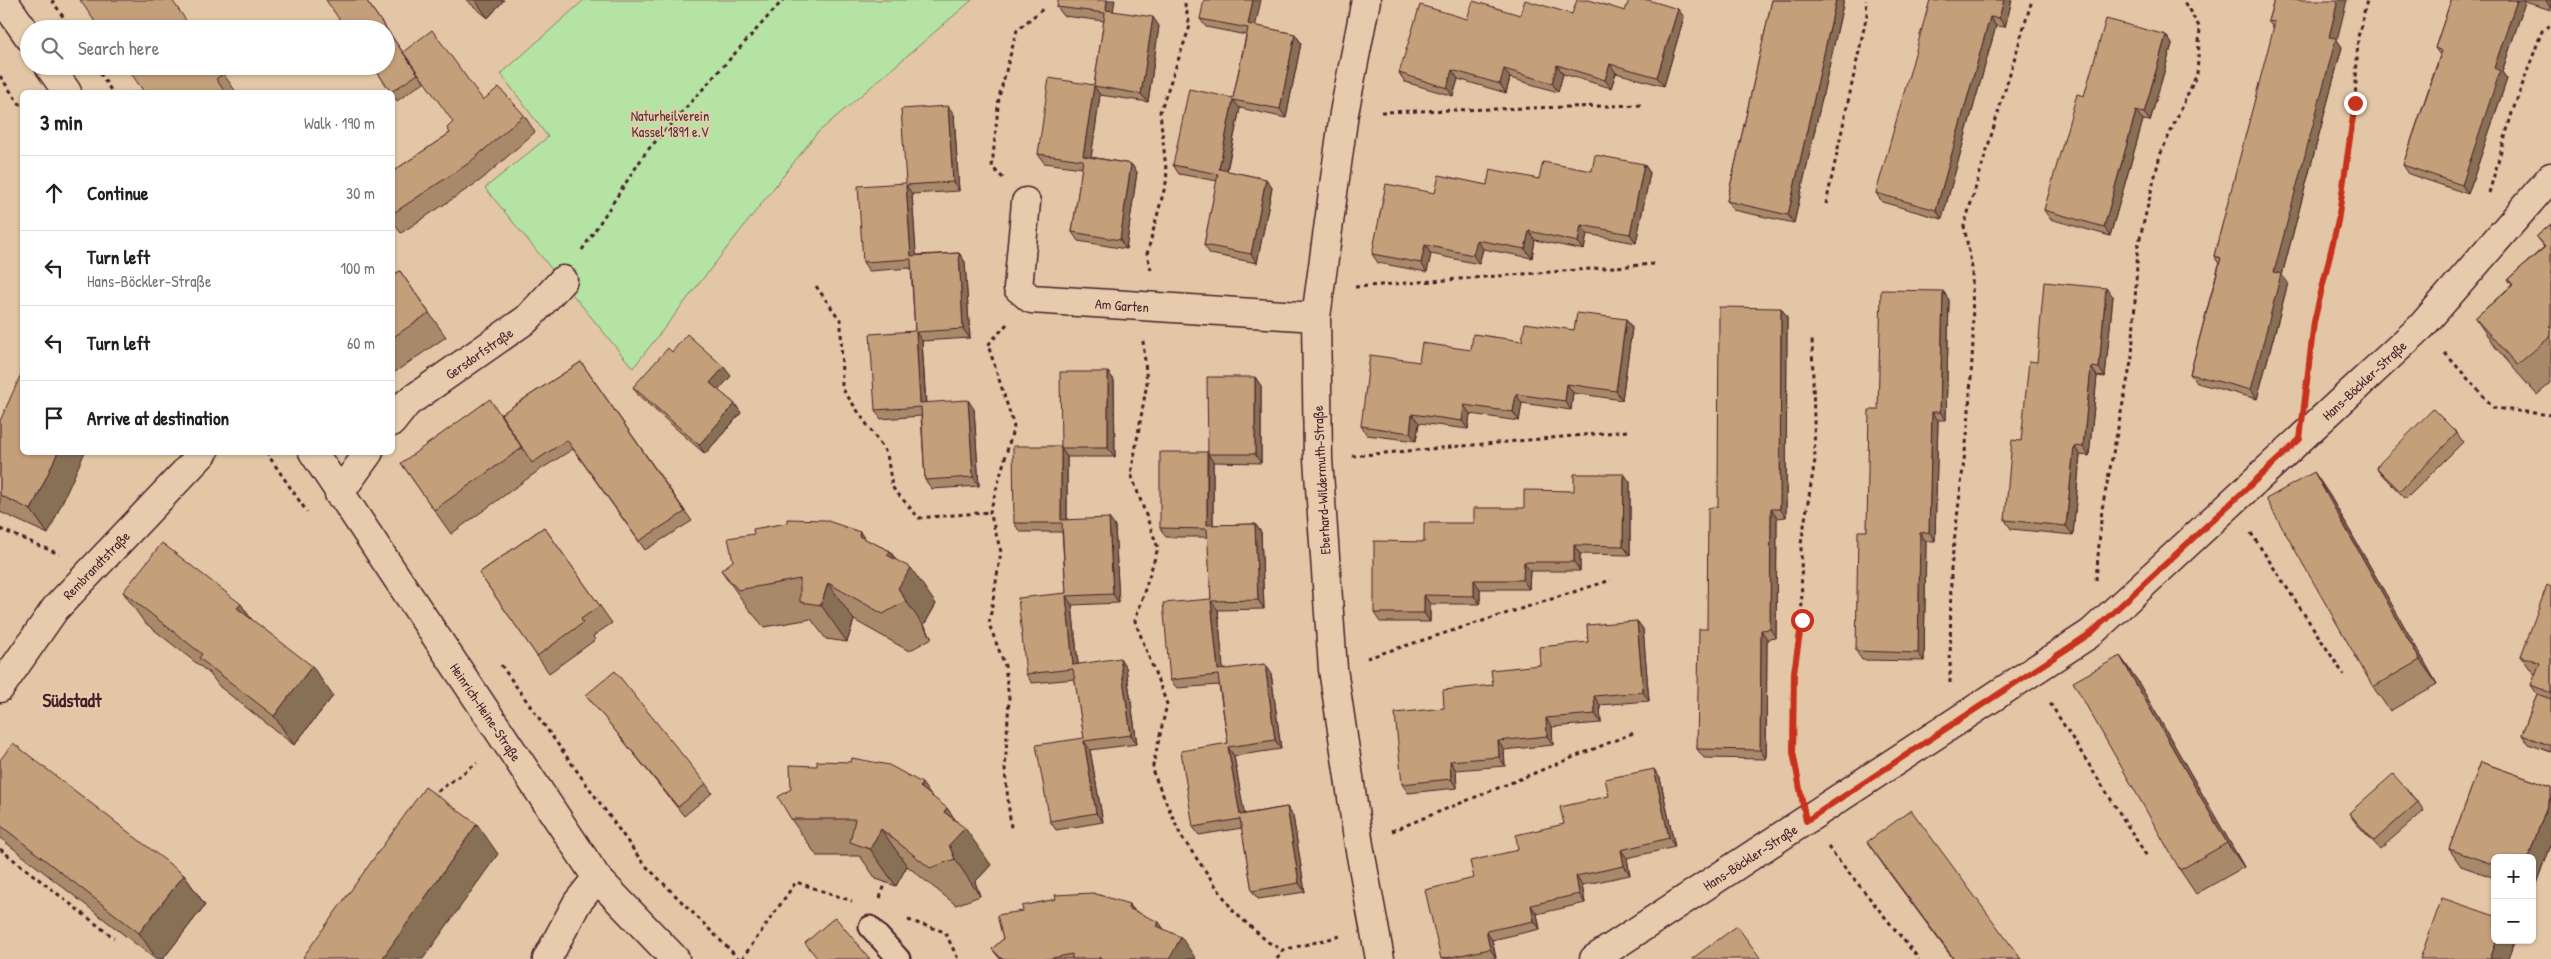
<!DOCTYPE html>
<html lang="en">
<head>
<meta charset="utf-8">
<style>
  :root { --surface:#fff; --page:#f2f2f2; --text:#202124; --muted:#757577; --line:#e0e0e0 }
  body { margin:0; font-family:"Patrick Hand",sans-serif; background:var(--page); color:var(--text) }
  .controls { position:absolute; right:15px; bottom:15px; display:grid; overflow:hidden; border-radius:8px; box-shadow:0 1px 4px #0004 }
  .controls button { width:45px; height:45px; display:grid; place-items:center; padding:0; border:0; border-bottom:1px solid var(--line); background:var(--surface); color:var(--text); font:25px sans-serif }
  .stop { position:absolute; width:15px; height:15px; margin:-11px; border:4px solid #c8321e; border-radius:50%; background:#fff }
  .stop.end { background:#c8321e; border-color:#fff; box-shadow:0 1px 5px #0008 }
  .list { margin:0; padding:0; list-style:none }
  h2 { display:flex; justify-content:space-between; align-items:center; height:65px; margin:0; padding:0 20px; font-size:21px }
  h2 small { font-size:16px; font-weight:400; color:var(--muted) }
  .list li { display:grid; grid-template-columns:32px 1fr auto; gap:15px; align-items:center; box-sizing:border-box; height:75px; padding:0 20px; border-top:1px solid var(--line) }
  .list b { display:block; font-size:19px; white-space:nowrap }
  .list p { margin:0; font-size:16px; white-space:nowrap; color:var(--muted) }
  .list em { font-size:16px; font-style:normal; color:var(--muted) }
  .icon { flex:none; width:28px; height:28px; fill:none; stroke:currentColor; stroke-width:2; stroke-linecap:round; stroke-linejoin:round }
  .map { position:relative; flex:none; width:2551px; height:959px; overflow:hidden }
  .search { position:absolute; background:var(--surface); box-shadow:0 1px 4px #0004; left:20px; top:20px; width:375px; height:55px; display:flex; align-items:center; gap:12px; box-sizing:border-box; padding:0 18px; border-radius:28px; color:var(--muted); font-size:19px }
  .panel { position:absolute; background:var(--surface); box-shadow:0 1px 4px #0004; left:20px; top:90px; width:375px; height:365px; border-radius:8px }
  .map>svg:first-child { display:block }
  .green { fill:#b4e3a3; stroke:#7f8167 }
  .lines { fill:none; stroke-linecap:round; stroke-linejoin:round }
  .service-casing { stroke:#4a1f2b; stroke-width:25 }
  .minor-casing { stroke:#4a1f2b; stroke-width:31 }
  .path { stroke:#4a1f2b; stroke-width:3; stroke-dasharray:4 4; stroke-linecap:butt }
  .service { stroke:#e6ccad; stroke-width:21 }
  .minor { stroke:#e6ccad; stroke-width:28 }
  .wall { fill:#a88969; stroke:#4a1f2b }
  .shaded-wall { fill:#886f55; stroke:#4a1f2b }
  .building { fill:#c39f7a; stroke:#4a1f2b }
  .route { stroke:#c8321e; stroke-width:6 }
  .labels { text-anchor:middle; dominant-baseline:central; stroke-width:4; stroke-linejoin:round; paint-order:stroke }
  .park-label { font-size:14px; fill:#553337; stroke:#e6ccad }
  .street-label { font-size:14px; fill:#4a1f2b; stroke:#e6ccad }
  .district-label { font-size:19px; font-weight:bold; fill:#4a1f2b; stroke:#e6ccad }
</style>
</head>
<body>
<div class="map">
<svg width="2551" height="959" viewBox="0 0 2551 959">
  <rect width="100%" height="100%" fill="#e2c6a5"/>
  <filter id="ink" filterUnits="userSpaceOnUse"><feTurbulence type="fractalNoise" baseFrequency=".02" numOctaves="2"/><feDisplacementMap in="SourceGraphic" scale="10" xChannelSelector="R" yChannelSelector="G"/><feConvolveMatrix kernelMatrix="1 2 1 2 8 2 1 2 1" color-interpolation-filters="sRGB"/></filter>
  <g filter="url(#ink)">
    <path class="green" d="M584 0H972L816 134 633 368 485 188 548 137 501 74Z"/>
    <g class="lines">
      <g class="service-casing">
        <path id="service" d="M870 927 899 959"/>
      </g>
      <g class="minor-casing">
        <path id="minor" d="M3 0 29 37
          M1366 0 1344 113 1316 317 1318 459 1333 669 1359 845 1380 959
          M49 66 67 92
          M1026 202 1018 288 1031 299 1316 317
          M392 422 407 403 527 319 563 280
          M313 452 597 878 675 959
          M339 494 369 452
          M0 688 55 609 204 452
          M547 959 577 903 597 878
          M1594 959 2091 633 2421 327 2551 177"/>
      </g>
      <path class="path" d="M52 0 71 29
        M100 73 112 92
        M0 76 22 108
        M1381 112 1643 105
        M1003 178 992 167 999 97 1017 30 1045 7
        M2489 193 2512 113 2542 31 2551 25
        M1826 204 1867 14 1866 0
        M582 250 646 152 783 0
        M1151 270 1147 254 1167 179 1160 112 1190 26 1184 0
        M816 286 841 321 842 388 887 454 892 487 919 518 990 512
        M1355 287 1654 264
        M1007 324 988 345 1014 426 990 512 1001 552 989 624 1005 666 1009 698 1005 772 1011 828
        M1143 341 1147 383 1131 474 1158 548 1135 621 1167 704 1152 770 1181 836 1234 912 1268 942 1283 950 1341 936
        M2445 353 2494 408 2551 415
        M2307 384 2314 322 2338 221 2355 103 2358 37 2367 0
        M266 452 307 512
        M1352 456 1628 431
        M0 529 59 554
        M2251 533 2344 675
        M2096 580 2102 509 2132 357 2138 246 2160 155 2197 74 2200 28 2183 0
        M1367 658 1611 580
        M501 665 643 863 739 959
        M1950 683 1951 568 1968 427 1973 343 1972 268 1964 226 2032 0
        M2050 703 2148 858
        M1799 782 1793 752 1794 672 1802 620 1801 544 1815 460 1812 339
        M431 796 477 763
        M1392 831 1633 733
        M1828 847 1919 959
        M0 849 114 938
        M880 898 886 882
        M908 920 945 932 958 959
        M742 959 796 882 852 901
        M1277 959 1283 950"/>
      <use href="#service" class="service"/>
      <use href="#minor" class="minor"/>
    </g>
    <path class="wall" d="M366 0 424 82 397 101 392 94V92H391L373 66Z
      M466 0H504L488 18Z
      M1772 0H1844L1794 223 1733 210 1727 201Z
      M2012 0 2005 27 1996 26 1942 219 1882 202 1876 193 1938 1Z
      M2274 0 2337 40 2342 47 2282 275 2288 283 2257 399 2197 383 2190 374 2219 264 2214 256 2274 29 2268 21Z
      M2451 0H2551V10L2525 2 2502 72 2507 79 2468 194 2409 174 2403 165 2440 55 2435 48Z
      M1057 7 1113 11 1159 26 1148 102 1100 95 1091 157 1131 164 1137 172 1126 249 1078 241 1072 232 1082 168 1044 163 1038 154 1094 85 1104 21 1064 16Z
      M1625 11 1684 17 1664 86 1616 73 1611 88 1563 74 1558 92 1510 78 1506 93 1458 79 1453 96 1405 82 1399 73 1467 19 1520 15 1572 14Z
      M1200 19 1256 26 1295 34 1301 43 1286 118 1240 108 1227 171 1266 179 1272 188 1257 263 1210 254 1204 245 1217 181 1179 174 1173 165 1233 98 1246 35 1206 27Z
      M2166 35 2172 44 2150 121 2143 120 2110 236 2050 219 2044 210 2084 96Z
      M218 66 236 92H144Z
      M483 100 524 115 535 132 481 180 401 233 392 221V172L450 133Z
      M954 114 959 191 912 194 916 255 959 253 965 262 970 338 922 341 926 403 974 409 979 486 932 489 925 480 921 416 881 419 875 410 915 331 911 268 869 271 863 262 906 183Z
      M1644 164 1650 173 1636 243 1587 234 1584 250 1535 240 1532 258 1483 249 1479 264 1431 254 1427 272 1378 263 1372 254 1435 193 1487 185 1539 179Z
      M2551 224V383L2537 395 2496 348 2475 318 2512 285 2508 279 2544 247 2536 237Z
      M400 271 446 337 392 374V276Z
      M1943 291 1949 300 1946 420H1938L1935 541H1926L1924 661 1862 660 1856 651 1878 410Z
      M2113 296 2105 377 2097 376 2089 456 2080 455 2073 535 2011 529 2005 520 2037 362Z
      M1781 308 1787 317 1786 517 1777 518 1776 638 1767 639 1766 759 1704 758 1697 749 1718 507Z
      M1626 319 1632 328 1622 400 1573 393 1571 410 1522 403 1519 421 1470 414 1468 429 1419 423 1416 441 1367 435 1361 426 1419 362 1471 350 1522 341Z
      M672 352 731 376 718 390 735 404 741 413 705 454 639 396 633 387Z
      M581 362 692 521 645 550 573 449 538 471 451 534 401 463 501 414Z
      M1108 372 1114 380 1115 457H1067V520L1115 526 1119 603 1072 605 1078 664 1126 667 1137 744 1090 750 1103 822 1056 830 1050 821 1084 738 1075 679 1032 683 1026 674 1066 593 1062 532H1020L1014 523Z
      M1255 377 1261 386V463L1213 462V525L1255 524 1261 532 1264 609 1218 610 1223 670 1265 664 1271 673 1281 749 1234 756 1244 814 1287 807 1293 816 1305 892 1258 899 1252 891 1242 828 1199 835 1193 827 1228 743 1219 685 1177 688 1170 680 1211 599 1208 537H1166L1160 528 1207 452Z
      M0 421 48 534 0 512Z
      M2457 433 2463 442 2406 499 2382 475 2376 467Z
      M2314 472 2330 496 2437 684 2390 711 2373 687Z
      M1624 474 1630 482V555L1580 554V571H1530L1529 589H1480V604H1430V622H1380L1374 613 1424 542 1474 523 1524 508Z
      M544 527 612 623 593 636 595 640 549 673 479 573Z
      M865 539 890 551 896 560 936 604 924 625 932 638 909 651 854 620 847 642 826 639 811 619 764 627 747 607 721 570Z
      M2551 587V752L2528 744 2522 735 2537 694 2531 685 2536 674 2533 673 2521 656Z
      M123 592 251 619 333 696 294 745 220 687 209 673 144 622Z
      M1637 621 1643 629 1649 701 1600 705 1601 723 1552 727 1553 745 1504 750 1505 766 1456 770 1457 788 1408 793 1402 784 1444 708 1493 685 1540 665 1588 642Z
      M2120 656 2137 680 2244 867 2196 894 2180 870Z
      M586 695 706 784 712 793 684 816 593 703Z
      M0 760 184 875 205 905 163 959H155L0 838Z
      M2481 762 2551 787V845L2534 892 2532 891V858H2495V878L2461 866 2449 849Z
      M1660 778 1675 847 1627 858 1630 875 1582 885 1585 903 1537 914 1540 929 1492 940 1496 958 1489 959H1441L1474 878 1518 850 1564 824 1609 796Z
      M931 795 956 821 991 865 975 882 980 896 956 905 907 866 896 886 876 879 860 856H817L791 819Z
      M2418 802 2424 811 2380 849 2355 822 2349 813Z
      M1867 842 2021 959H1953L1884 866Z
      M1129 904 1134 910 1165 930 1196 959H1000L992 949 1003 939 1023 911Z"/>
    <path class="shaded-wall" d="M475 0H504L488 18Z
      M1107 0H1115L1112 19 1106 10Z
      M1253 0H1261L1254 33 1248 24Z
      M1836 0H1844L1794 223 1788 215Z
      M2004 0H2012L2005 27 1999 18Z
      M2338 0H2347L2337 40 2342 47 2282 275 2288 283 2257 399 2251 390 2274 272 2329 37Z
      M2517 0H2524L2525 2 2502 72 2507 79 2468 194 2462 185 2494 68Z
      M2547 0H2551V8L2546 1Z
      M1678 9 1684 17 1664 86 1657 77Z
      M1153 17 1159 26 1148 102 1141 94Z
      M1990 17 1996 26 1942 219 1936 210Z
      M1295 34 1301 43 1286 118 1280 109Z
      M2166 35 2172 44 2150 121 2144 113Z
      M1610 64 1616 73 1611 88 1605 80Z
      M1557 65 1563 74 1558 92 1552 83Z
      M1504 69 1510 78 1506 93 1500 84Z
      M1452 70 1458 79 1453 96 1447 88Z
      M1094 86 1100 95 1090 165 1083 156Z
      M1233 100 1240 108 1225 178 1219 169Z
      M948 106 954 114 959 191 953 182Z
      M2136 111 2143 120 2110 236 2104 227Z
      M1131 164 1137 172 1126 249 1120 240Z
      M1644 164 1650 173 1636 243 1630 234Z
      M1266 179 1272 188 1257 263 1251 254Z
      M906 185 912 194 917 265 911 256Z
      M1581 225 1587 234 1584 250 1578 242Z
      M1529 231 1535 240 1532 258 1525 249Z
      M1477 240 1483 249 1479 264 1473 255Z
      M1425 245 1431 254 1427 272 1421 263Z
      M959 253 965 262 970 338 963 329Z
      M2106 288 2113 296 2105 377 2099 368Z
      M1943 291 1949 300 1946 420 1940 412Z
      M1781 308 1787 317 1786 517 1780 509Z
      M1626 319 1632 328 1622 400 1616 391Z
      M916 332 922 341 926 412 920 403Z
      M724 367 731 376 717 392 710 383Z
      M2091 367 2097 376 2089 456 2083 447Z
      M1108 372 1114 380 1115 457 1108 448Z
      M1255 377 1261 386V463L1255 454Z
      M1567 384 1573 393 1571 410 1565 401Z
      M1516 394 1522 403 1519 421 1513 412Z
      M968 400 974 409 979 486 973 477Z
      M735 404 741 413 705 454 699 445Z
      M1464 405 1470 414 1468 429 1462 421Z
      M1932 412 1938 420 1935 541 1929 532Z
      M1412 414 1419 423 1416 441 1410 433Z
      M2074 446 2080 455 2073 535 2066 526Z
      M1061 448 1067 457V529L1061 520Z
      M58 452H85L48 534 31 510Z
      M1208 454 1213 462V534L1207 525Z
      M2314 472 2330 496 2437 684 2420 660Z
      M1624 474 1630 482V555L1623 546Z
      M1771 509 1777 518 1776 638 1770 629Z
      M1109 518 1115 526 1119 603 1113 594Z
      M1255 524 1261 532 1264 609 1258 600Z
      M860 532 886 569 859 536Z
      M1920 533 1926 541 1924 661 1918 653Z
      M1574 545 1580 554V571L1574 562Z
      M890 551 906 575 911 568 936 604 924 625 932 638 906 601 898 588 887 555Z
      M1524 562 1530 571 1529 589 1523 580Z
      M1474 580 1480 589V604L1474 596Z
      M828 583 854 620 847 642 821 605Z
      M1424 595 1430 604V622L1424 613Z
      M1066 596 1072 605 1079 674 1073 665Z
      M1211 601 1218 610 1224 679 1218 670Z
      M241 604 261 633 237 608Z
      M1637 621 1643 629 1649 701 1643 692Z
      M1761 630 1767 639 1766 759 1760 750Z
      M2120 656 2137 680 2244 867 2227 843Z
      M1120 658 1126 667 1137 744 1131 735Z
      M1265 664 1271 673 1281 749 1275 740Z
      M312 666 333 696 294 745 274 716Z
      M1594 696 1600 705 1601 723 1595 714Z
      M1546 718 1552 727 1553 745 1547 736Z
      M1084 741 1090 750 1103 822 1096 813Z
      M1498 741 1504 750 1505 766 1499 757Z
      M1228 747 1234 756 1246 823 1240 815Z
      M1450 761 1456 770 1457 788 1451 779Z
      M1654 769 1660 778 1675 847 1669 838Z
      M922 783 948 820 920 787Z
      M2551 795V845L2534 892 2532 889V858H2528Z
      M1287 807 1293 816 1305 892 1299 883Z
      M947 808 963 830 965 828 991 865 975 882 980 896 955 859 949 845 944 812Z
      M477 824 498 854 423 959H382Z
      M881 829 907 866 896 886 870 849Z
      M1621 850 1627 858 1630 875 1624 866Z
      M184 875 205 905 163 959H157L139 933Z
      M1576 876 1582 885 1585 903 1579 894Z
      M1129 904 1155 941 1128 908Z
      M1531 905 1537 914 1540 929 1534 921Z
      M1159 922 1176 946 1181 937 1196 959H1170L1157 926Z
      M1486 931 1492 940 1496 958 1490 949Z
      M2497 940H2515L2508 959H2490Z"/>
    <path class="building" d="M80 0H172L192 29H100Z
      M326 0H366L418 74 391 92 373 66H386V29H346Z
      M1058 0H1107L1106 10 1153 17 1141 94 1094 86 1083 156 1131 164 1120 240 1072 232 1083 160 1038 154 1049 78 1094 85 1105 13 1057 7Z
      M1204 0H1253L1248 24 1295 34 1280 109 1233 100 1219 169 1266 179 1251 254 1204 245 1218 174 1173 165 1189 89 1233 98 1248 28 1200 19Z
      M1525 0 1572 14 1577 0H1589L1625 11 1629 0H1648L1678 9 1657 77 1610 64 1605 80 1557 65 1552 83 1504 69 1500 84 1452 70 1447 88 1399 73 1420 5 1467 19 1473 1 1520 15Z
      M1772 0H1836L1788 215 1727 201Z
      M1930 0 1938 1 1939 0H2004L1999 18 1990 17 1936 210 1876 193Z
      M2274 0H2338L2329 37 2336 38 2274 272 2281 274 2251 390 2190 374 2221 258 2214 256 2275 22 2268 21Z
      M2451 0H2517L2494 68 2500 71 2462 185 2403 165 2442 51 2435 48Z
      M2106 19 2166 35 2144 113 2136 111 2104 227 2044 210 2077 94 2084 96Z
      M432 30 483 100 499 87 524 115 469 163 392 214V172L450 133 447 128 453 122 403 52Z
      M126 66H218L223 74 216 79 225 92H144Z
      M948 106 953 182 906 185 911 256 959 253 963 329 916 332 920 403 968 400 973 477 925 480 921 407 875 410 870 334 915 331 911 259 863 262 858 186 906 183 901 109Z
      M1595 155 1644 164 1630 234 1581 225 1578 242 1529 231 1525 249 1477 240 1473 255 1425 245 1421 263 1372 254 1386 184 1435 193 1439 175 1487 185 1490 169 1539 179 1543 162 1592 171Z
      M2551 224V325L2549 326 2551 328V336L2517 365 2475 318 2513 285 2508 279 2545 247 2536 237Z
      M400 271 429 313 392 338V276Z
      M2044 282 2106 288 2099 368 2091 367 2083 447 2074 446 2066 526 2005 520 2012 440 2021 441 2029 361 2037 362Z
      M1881 290 1943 291 1940 412H1932L1929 532 1920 533 1918 653 1856 651 1858 531H1867L1869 410H1878Z
      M1719 307 1781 308 1780 509H1771L1770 629 1761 630 1760 750 1697 749 1699 629H1707L1708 508 1718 507Z
      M1577 313 1626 319 1616 391 1567 384 1565 401 1516 394 1513 412 1464 405 1462 421 1412 414 1410 433 1361 426 1370 355 1419 362 1422 343 1471 350 1473 334 1522 341 1525 323 1574 330Z
      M687 334 724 367 710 383 735 404 699 445 633 387 668 348 672 352Z
      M581 362 685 512 639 541 567 440 532 463 501 414Z
      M22 372V452H58L31 510 0 495V421Z
      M1060 372H1108V448H1061Z
      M1207 377H1255V454H1208Z
      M490 399 522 448 434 510 401 463Z
      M2433 409 2457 433 2400 491 2376 467Z
      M1013 446H1061V520L1109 518 1113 594 1066 596 1073 665 1120 658 1131 735 1084 741 1096 813 1050 821 1036 745 1084 738 1073 669 1026 674 1018 598 1066 593 1062 523H1014Z
      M1160 452H1207V525L1255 524 1258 600 1211 601 1218 670 1265 664 1275 740 1228 747 1240 815 1287 807 1299 883 1252 891 1240 819 1193 827 1181 751 1228 743 1218 675 1170 680 1163 603 1211 599 1207 529 1160 528Z
      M2314 472 2420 660 2373 687 2266 499Z
      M1574 474H1624L1623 546 1574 545V562H1524L1523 580H1474V596L1424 595V613H1374V541L1424 542V523H1474V508H1524V490L1574 491Z
      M787 519 825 520 860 532 859 536 890 551 887 555 911 568 898 588 906 601 883 614 828 583 821 605 800 602V579L738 590 721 570 733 561 728 538 754 534 753 529 787 523Z
      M544 527 600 606 581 619 583 623 537 656 479 573Z
      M162 543 241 604 237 608 312 666 274 716 199 658 202 654 123 592Z
      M2547 585 2551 587V693L2531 685 2540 663 2521 656Z
      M1637 621 1643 692 1594 696 1595 714 1546 718 1547 736 1498 741 1499 757 1450 761 1451 779 1402 784 1395 713 1444 708 1443 690 1493 685 1491 670 1540 665 1539 647 1588 642 1587 625Z
      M2120 656 2227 843 2180 870 2073 682Z
      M615 671 706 784 678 807 586 695Z
      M2537 694 2551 699V746L2522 735Z
      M13 743 184 875 139 933 0 825V760Z
      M852 758 889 765 922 783 920 787 947 808 944 812 965 828 949 845 955 859 930 868 881 829 870 849 850 842 855 819H791L778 797 791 789 790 765 817 766V761L851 762Z
      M2481 762 2551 787V795L2528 858H2495V865L2449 849Z
      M1654 769 1669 838 1621 850 1624 866 1576 876 1579 894 1531 905 1534 921 1486 931 1490 949 1441 959 1425 890 1474 878 1470 861 1518 850 1516 835 1564 824 1560 807 1609 796 1605 779Z
      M2393 774 2418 802 2374 841 2349 813Z
      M425 787 477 824 382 959H305L303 957Z
      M1911 810 2021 959H1954L1867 842Z
      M1093 893 1129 904 1128 908 1159 922 1157 926 1181 937 1170 958V959H1103L1099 957V959H1072V954L1048 959H1002L992 949 1003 939 997 915 1023 911 1022 906 1056 899 1055 895Z
      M2442 898 2495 916V940H2497L2490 959H2420Z
      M835 917 870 959H818L805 943Z
      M1737 926 1761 959H1693V958Z"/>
  </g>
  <g class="lines" filter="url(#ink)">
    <path class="route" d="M1802 620 1794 672 1793 752 1806 821 2091 633 2300 439 2314 322 2338 221 2355 103"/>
  </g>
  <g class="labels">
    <g class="park-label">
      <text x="670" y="115">Naturheilverein<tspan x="670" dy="16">Kassel 1891 e.V</tspan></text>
    </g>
    <g class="street-label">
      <text transform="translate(1122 305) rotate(4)">Am Garten</text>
      <text transform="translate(479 353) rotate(-35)">Gersdorfstraße</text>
      <text transform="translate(2364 380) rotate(-43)">Hans-Böckler-Straße</text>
      <text transform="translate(1321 480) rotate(-93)">Eberhard-Wildermuth-Straße</text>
      <text transform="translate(96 565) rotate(-46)">Rembrandtstraße</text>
      <text transform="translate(486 712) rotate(56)">Heinrich-Heine-Straße</text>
      <text transform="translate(1750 857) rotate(-33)">Hans-Böckler-Straße</text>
    </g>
    <g class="district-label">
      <text x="72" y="700">Südstadt</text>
    </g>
  </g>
</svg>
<div class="controls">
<button>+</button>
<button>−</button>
</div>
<div class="stop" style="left:1802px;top:620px"></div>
<div class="stop end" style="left:2355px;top:103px"></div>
<div class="search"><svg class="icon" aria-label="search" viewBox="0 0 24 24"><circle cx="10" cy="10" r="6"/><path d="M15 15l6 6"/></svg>Search here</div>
<section class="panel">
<h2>3 min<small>Walk · 190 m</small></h2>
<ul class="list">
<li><svg class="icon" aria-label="ahead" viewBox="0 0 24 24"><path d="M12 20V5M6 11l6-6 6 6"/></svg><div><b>Continue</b></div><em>30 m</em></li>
<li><svg class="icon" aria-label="left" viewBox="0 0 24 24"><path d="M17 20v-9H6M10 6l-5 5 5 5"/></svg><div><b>Turn left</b><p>Hans-Böckler-Straße</p></div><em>100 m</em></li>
<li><svg class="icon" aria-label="left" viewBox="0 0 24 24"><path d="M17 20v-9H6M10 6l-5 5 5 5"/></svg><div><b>Turn left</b></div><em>60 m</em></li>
<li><svg class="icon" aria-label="arrive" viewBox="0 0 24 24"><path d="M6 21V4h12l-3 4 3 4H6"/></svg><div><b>Arrive at destination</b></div></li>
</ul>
</section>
</div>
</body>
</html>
